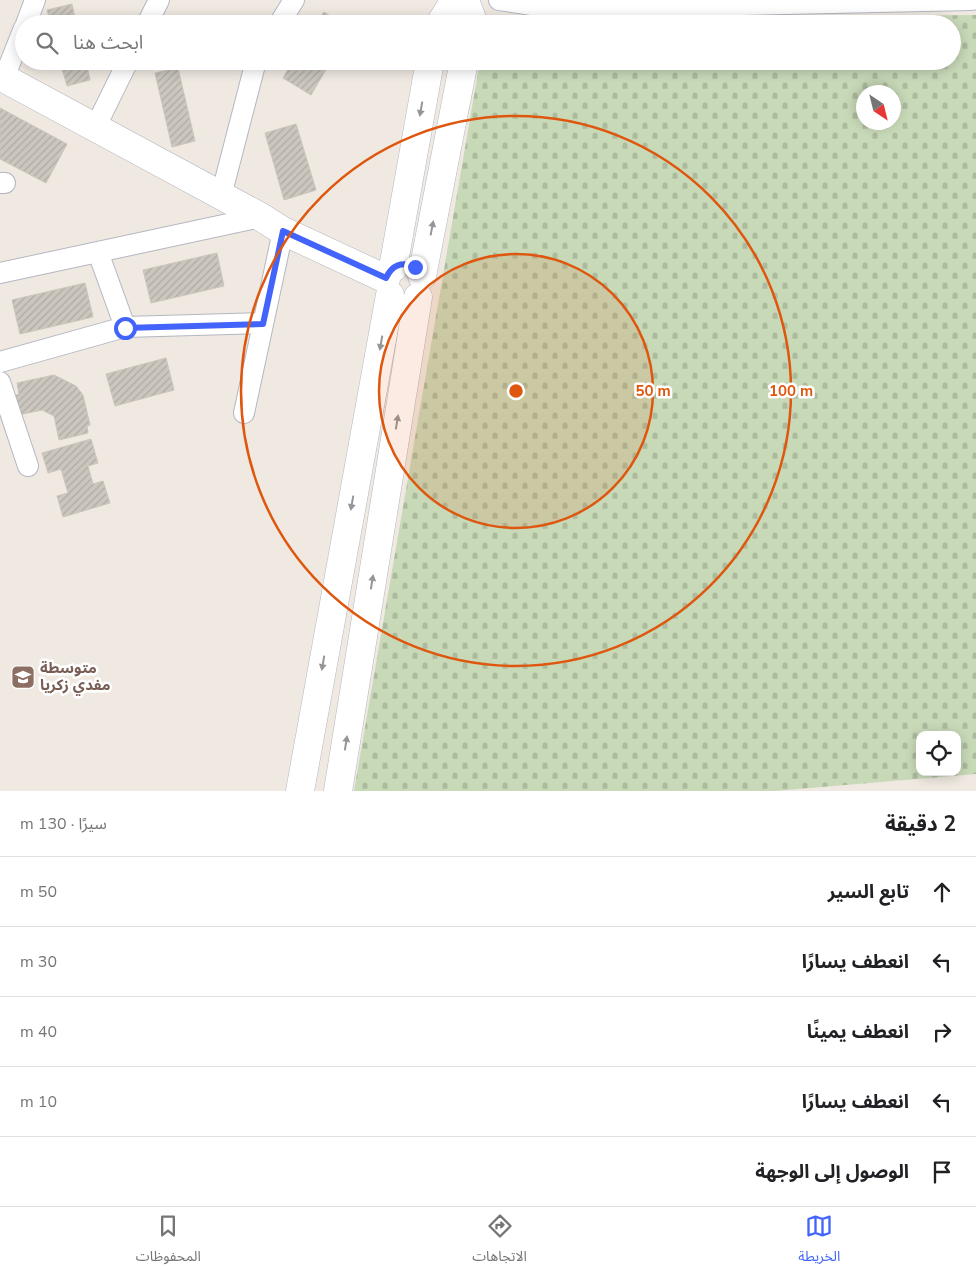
<!DOCTYPE html>
<html lang="ar">
<head>
<meta charset="utf-8">
<style>
  :root { --surface:#fff; --page:#f6f6f6; --text:#202124; --muted:#757577; --line:#e0e0e0; --accent:#4264fb }
  body { margin:0; font-family:"Nunito Sans","Noto Sans Arabic",sans-serif; background:var(--page); color:var(--text); direction:rtl }
  .controls { position:absolute; right:15px; bottom:15px; display:grid; overflow:hidden; border-radius:10px; box-shadow:0 2px 12px #0003 }
  .controls button { width:45px; height:45px; display:grid; place-items:center; padding:0; border:0; border-bottom:1px solid var(--line); background:var(--surface); color:var(--text); font:25px sans-serif }
  .compass { position:absolute; left:856px; top:85px; width:45px; height:45px; border-radius:50%; background:var(--surface); box-shadow:0 2px 12px #0003; rotate:145deg }
  .stop { position:absolute; width:15px; height:15px; margin:-11px; border:4px solid #4264fb; border-radius:50%; background:#fff }
  .stop.end { background:#4264fb; border-color:#fff; box-shadow:0 1px 5px #0008 }
  .list { margin:0; padding:0; list-style:none }
  h2 { display:flex; justify-content:space-between; align-items:center; height:65px; margin:0; padding:0 20px; font-size:21px }
  h2 small { font-size:16px; font-weight:400; color:var(--muted) }
  .list li { display:grid; grid-template-columns:32px 1fr auto; gap:15px; align-items:center; box-sizing:border-box; height:70px; padding:0 20px; border-top:1px solid var(--line) }
  .list b { display:block; font-size:19px; white-space:nowrap }
  .list em { font-size:16px; font-style:normal; color:var(--muted) }
  .icon { flex:none; width:28px; height:28px; fill:none; stroke:currentColor; stroke-width:2; stroke-linecap:round; stroke-linejoin:round }
  .map { position:relative; flex:none; width:976px; height:791px; overflow:hidden; direction:ltr }
  .search { position:absolute; background:var(--surface); box-shadow:0 2px 12px #0003; left:15px; right:15px; top:15px; height:55px; display:flex; align-items:center; gap:12px; box-sizing:border-box; padding:0 18px; border-radius:28px; color:var(--muted); font-size:19px }
  .sheet { height:415px; background:var(--surface) }
  nav { display:flex; justify-content:space-around; align-items:center; box-sizing:border-box; height:70px; border-top:1px solid var(--line); background:var(--surface); font-size:14px; color:var(--muted) }
  nav a { display:grid; justify-items:center; gap:2px }
  nav .on { color:var(--accent) }
  .map>svg:first-child { display:block }
  .cemetery { fill:url(#cemetery-stones); fill-rule:evenodd }
  .building { fill:url(#building-hatch); stroke:#cbc5ba }
  .lines { fill:none; stroke-linecap:round; stroke-linejoin:round }
  .street-casing { stroke:#b4b7c1; stroke-width:22 }
  .secondary-casing { stroke:#b4b7c1; stroke-width:29 }
  .street { stroke:#fff; stroke-width:20 }
  .secondary { stroke:#fff; stroke-width:28 }
  .oneway { fill:#969696 }
  .route { stroke:#4264fb; stroke-width:6 }
  .ring { fill:none; stroke:#df570e; stroke-width:2.5 }
  .labels { text-anchor:middle; dominant-baseline:central; stroke-width:5; stroke-linejoin:round; paint-order:stroke }
  .education-label { font-size:15px; font-weight:bold; fill:#785e54; stroke:#fff; text-anchor:start }
  .centre { fill:#df570e; stroke:#fff; stroke-width:2.5 }
  .ring-label { font-size:15px; text-anchor:middle; font-weight:bold; fill:#df570e; stroke:#fff; stroke-width:5; stroke-linejoin:round; paint-order:stroke }
</style>
</head>
<body>
<div class="map">
<svg width="976" height="791" viewBox="0 0 976 791">
  <defs>
    <pattern id="cemetery-stones" width="16" height="16" patternUnits="userSpaceOnUse" patternTransform="scale(1.25)"><rect width="16" height="16" fill="#c8d9b8"/><path d="M2 7V4a2 2 0 0 1 4 0v3zM10 15v-3a2 2 0 0 1 4 0v3z" fill="#acbb9e"/></pattern>
    <pattern id="building-hatch" width="6" height="6" patternUnits="userSpaceOnUse" patternTransform="scale(1.25)"><rect width="6" height="6" fill="#cbc7bf"/><path d="M-1 1l2-2M0 6l6-6M5 7l2-2" fill="none" stroke="#afaba4"/></pattern>
  </defs>
  <rect width="100%" height="100%" fill="#efe9e1"/>
  <path class="cemetery" d="M976 15V774L774 791H354L480 61H952V24H486L487 19ZM864 92H894V122H864ZM920 735H957V772H920Z"/>
  <path class="building" d="M72 4 76 24H51L47 10Z
    M324 12 343 24H316Z
    M60 61H86L90 80 67 86Z
    M293 61H331L311 95 283 78Z
    M178 68 195 141 172 147 155 73Z
    M0 108 67 144 46 183 0 159Z
    M296 124 316 190 284 200 265 133Z
    M217 253 224 286 151 303 143 270Z
    M85 283 93 317 20 334 12 300Z
    M166 358 174 390 115 406 106 374Z
    M54 375 76 386 83 395 90 425 87 426 88 433 59 440 54 416 42 410 18 415 14 396 19 394 17 383Z
    M91 439 98 463 88 466 93 484 103 481 110 503 63 517 57 496 68 493 61 469 48 473 42 453Z"/>
  <g class="lines">
    <g class="street-casing">
      <path id="street" d="M499 0 557 9 972 0
        M26 24 35 0
        M147 24 159 0
        M279 24 294 0
        M4 78 24 28
        M95 128 128 61
        M0 183H5
        M221 196 256 61
        M98 252 125 327
        M0 273 261 217
        M0 362 125 327 263 323
        M0 382 28 466
        M244 413 283 231"/>
    </g>
    <g class="secondary-casing">
      <path id="secondary" d="M465 0 472 19 471 24
        M440 24 455 0
        M0 76 261 217 283 231 386 279
        M393 268 430 61
        M422 276 464 61
        M300 791 390 295
        M338 791 418 297"/>
    </g>
    <use href="#street" class="street"/>
    <use href="#secondary" class="secondary"/>
  </g>
  <defs><path id="oneway-solid" d="M-6-.8H1V-3.2L6.5 0L1 3.2V.8H-6Z" transform="scale(1.25)"/></defs>
  <g class="oneway">
    <use href="#oneway-solid" transform="translate(421 109) rotate(100)"/>
    <use href="#oneway-solid" transform="translate(432 228) rotate(-79)"/>
    <use href="#oneway-solid" transform="translate(381 343) rotate(100)"/>
    <use href="#oneway-solid" transform="translate(397 422) rotate(-81)"/>
    <use href="#oneway-solid" transform="translate(352 503) rotate(100)"/>
    <use href="#oneway-solid" transform="translate(372 582) rotate(-81)"/>
    <use href="#oneway-solid" transform="translate(323 663) rotate(100)"/>
    <use href="#oneway-solid" transform="translate(346 743) rotate(-81)"/>
  </g>
  <g class="lines">
    <path class="route" d="M125 328 263 324 283 231 386 278C392 265 402 261 415 267"/>
  </g>
  <circle cx="516" cy="391" r="137" fill="#df570e" fill-opacity=".12"/>
  <g class="ring">
    <circle cx="516" cy="391" r="137"/>
    <circle cx="516" cy="391" r="275"/>
  </g>
  <defs>
    <g id="school-square" transform="scale(1.25)"><rect x="-9" y="-9" width="18" height="18" rx="4" fill="#8d6e63" stroke="#fff"/><path d="M0-5L7-2L0 1L-7-2ZM-4 1L0 2.5L4 1V4Q0 6-4 4Z" fill="#fff"/></g>
  </defs>
  <g fill-rule="evenodd">
    <use href="#school-square" x="23" y="677"/>
  </g>
  <g class="labels">
    <g class="education-label">
      <text x="40" y="668">متوسطة<tspan x="40" dy="17">مفدي زكريا</tspan></text>
    </g>
  </g>
  <circle cx="516" cy="391" r="8" class="centre"/>
  <g class="ring-label">
    <text x="653" y="396">50 m</text>
    <text x="791" y="396">100 m</text>
  </g>
</svg>
<div class="controls">
<button><svg class="icon" aria-label="locate" viewBox="0 0 24 24"><circle cx="12" cy="12" r="6"/><path d="M12 2v4M12 18v4M2 12h4M18 12h4"/></svg></button>
</div>
<svg class="compass" viewBox="-18 -18 36 36"><path d="M0-13l5 13h-10z" fill="#e53935"/><path d="M0 13l5-13h-10z" fill="#757577"/></svg>
<div class="stop" style="left:125px;top:328px"></div>
<div class="stop end" style="left:415px;top:267px"></div>
<div class="search"><svg class="icon" aria-label="search" viewBox="0 0 24 24"><circle cx="10" cy="10" r="6"/><path d="M15 15l6 6"/></svg>ابحث هنا</div>
</div>
<section class="sheet">
<h2>2 دقيقة<small>سيرًا · 130 m</small></h2>
<ul class="list">
<li><svg class="icon" aria-label="ahead" viewBox="0 0 24 24"><path d="M12 20V5M6 11l6-6 6 6"/></svg><div><b>تابع السير</b></div><em>50 m</em></li>
<li><svg class="icon" aria-label="left" viewBox="0 0 24 24"><path d="M17 20v-9H6M10 6l-5 5 5 5"/></svg><div><b>انعطف يسارًا</b></div><em>30 m</em></li>
<li><svg class="icon" aria-label="right" viewBox="0 0 24 24"><path d="M7 20v-9h11M14 6l5 5-5 5"/></svg><div><b>انعطف يمينًا</b></div><em>40 m</em></li>
<li><svg class="icon" aria-label="left" viewBox="0 0 24 24"><path d="M17 20v-9H6M10 6l-5 5 5 5"/></svg><div><b>انعطف يسارًا</b></div><em>10 m</em></li>
<li><svg class="icon" aria-label="arrive" viewBox="0 0 24 24"><path d="M6 21V4h12l-3 4 3 4H6"/></svg><div><b>الوصول إلى الوجهة</b></div></li>
</ul>
</section>
<nav>
<a class="on"><svg class="icon" aria-label="map" viewBox="0 0 24 24"><path d="M3 6l6-2 6 2 6-2v14l-6 2-6-2-6 2zM9 4v14M15 6v14"/></svg>الخريطة</a>
<a><svg class="icon" aria-label="directions" viewBox="0 0 24 24"><path d="M12 3l9 9-9 9-9-9zM9 14v-3h6M13 9l2 2-2 2"/></svg>الاتجاهات</a>
<a><svg class="icon" aria-label="saved" viewBox="0 0 24 24"><path d="M7 4h10v16l-5-4-5 4z"/></svg>المحفوظات</a>
</nav>
</body>
</html>
